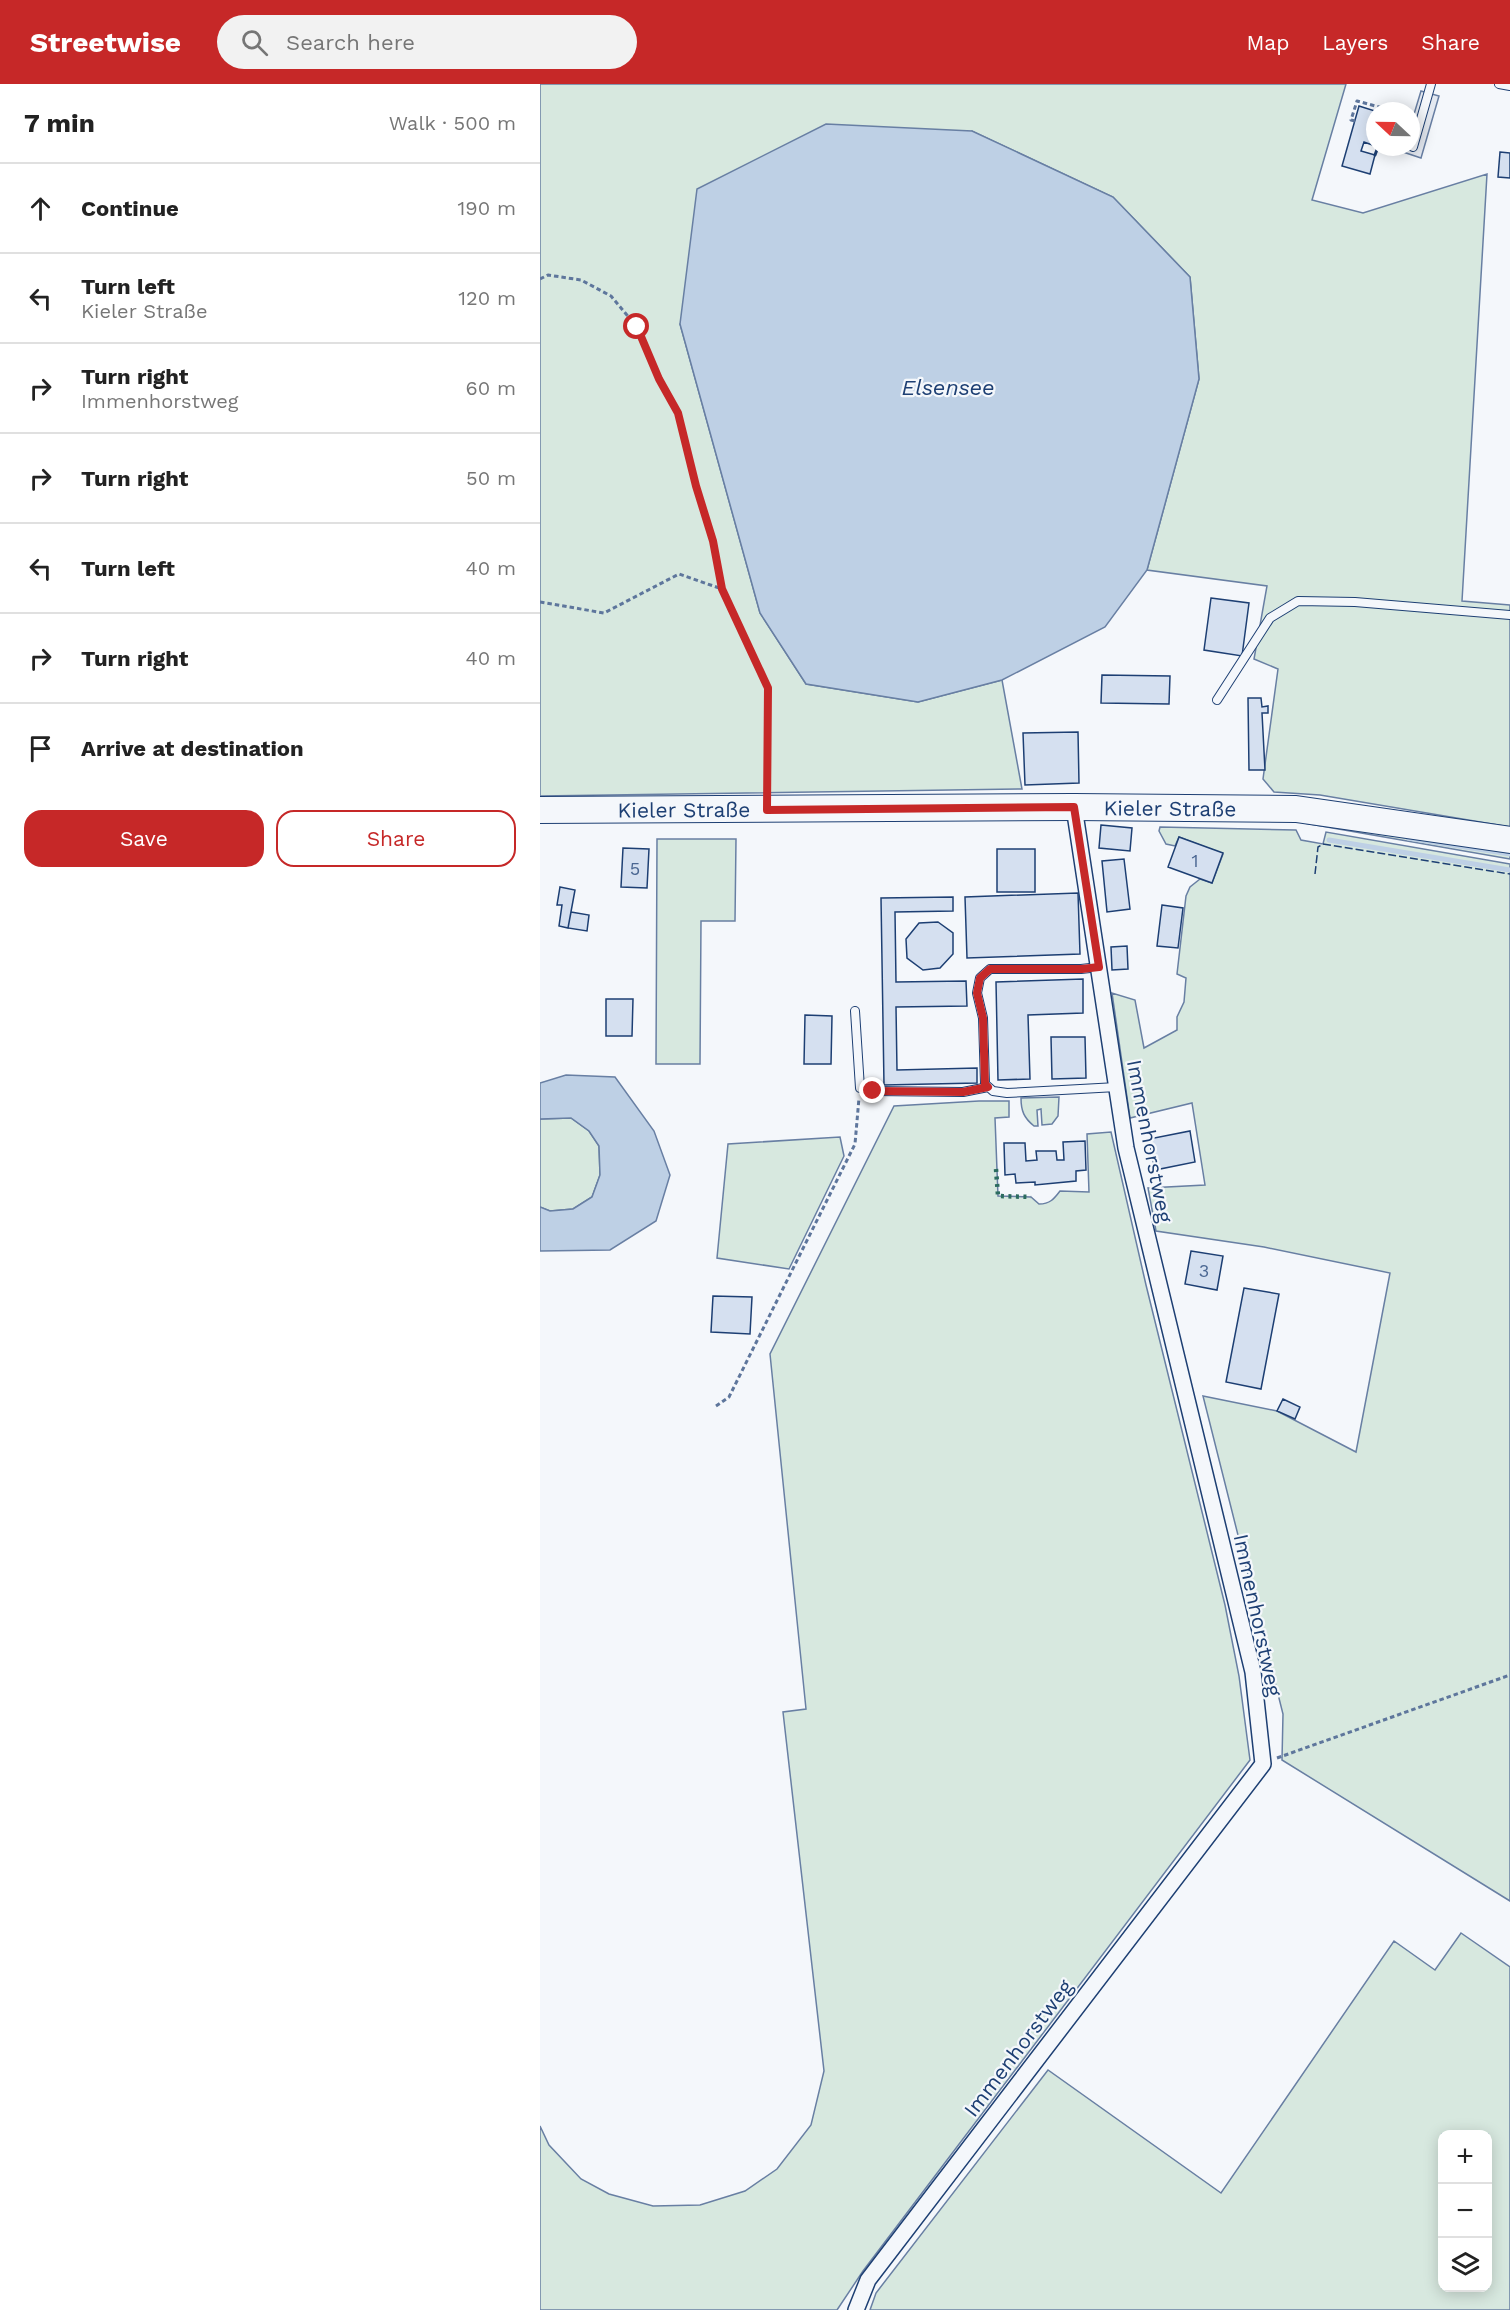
<!DOCTYPE html>
<html lang="en">
<head>
<meta charset="utf-8">
<style>
  :root { --surface:#fff; --page:#f2f2f2; --text:#222; --muted:#767676; --line:#e0e0e0; --accent:#c62828 }
  body { margin:0; font-family:"Work Sans",sans-serif; background:var(--page); color:var(--text) }
  .controls { position:absolute; right:18px; bottom:18px; display:grid; overflow:hidden; border-radius:12px; box-shadow:0 3px 15px #0003 }
  .controls button { width:54px; height:54px; display:grid; place-items:center; padding:0; border:0; border-bottom:2px solid var(--line); background:var(--surface); color:var(--text); font:30px sans-serif }
  .compass { position:absolute; left:826px; top:18px; width:54px; height:54px; border-radius:50%; background:var(--surface); box-shadow:0 3px 15px #0003; rotate:292deg }
  .stop { position:absolute; width:18px; height:18px; margin:-14px; border:4px solid #c62828; border-radius:50%; background:#fff }
  .stop.end { background:#c62828; border-color:#fff; box-shadow:0 2px 6px #0008 }
  .list { margin:0; padding:0; list-style:none }
  h2 { display:flex; justify-content:space-between; align-items:center; height:78px; margin:0; padding:0 24px; font-size:26px }
  h2 small { font-size:20px; font-weight:400; color:var(--muted) }
  .list li { display:grid; grid-template-columns:39px 1fr auto; gap:18px; align-items:center; box-sizing:border-box; height:90px; padding:0 24px; border-top:2px solid var(--line) }
  .list b { display:block; font-size:22px; white-space:nowrap }
  .list p { margin:0; font-size:20px; white-space:nowrap; color:var(--muted) }
  .list em { font-size:20px; font-style:normal; color:var(--muted) }
  .actions { display:flex; gap:12px; padding:18px 24px }
  .actions a { flex:1; padding:14px 0; border:2px solid var(--accent); border-radius:18px; text-align:center; font-size:21px; color:var(--accent) }
  .actions .main { background:var(--accent); color:#fff }
  .icon { flex:none; width:33px; height:33px; fill:none; stroke:currentColor; stroke-width:2; stroke-linecap:round; stroke-linejoin:round }
  .map { position:relative; flex:none; width:970px; height:2226px; overflow:hidden }
  header { display:flex; align-items:center; gap:36px; box-sizing:border-box; height:84px; padding:0 30px; background:var(--accent); color:#fff }
  header strong { font-size:28px }
  nav { display:flex; gap:33px; margin-inline-start:auto; font-size:21px }
  .search { width:420px; height:54px; background:var(--page); display:flex; align-items:center; gap:15px; box-sizing:border-box; padding:0 21px; border-radius:33px; color:var(--muted); font-size:22px }
  main { display:flex }
  aside { flex:1; background:var(--surface) }
  .map>svg:first-child { display:block }
  .green { fill:#d7e8df; stroke:#687fa3; stroke-width:1.5; fill-rule:evenodd }
  .parking { fill:#e3e8f0; stroke:#687fa3; stroke-width:1.5 }
  .water { fill:#bed0e5; stroke:#687fa3; stroke-width:1.5 }
  .lines { fill:none; stroke-linecap:round; stroke-linejoin:round }
  .stream { stroke:#bed0e5; stroke-width:5 }
  .building { fill:#d5e0f0; stroke:#1d3f73; stroke-width:1.5 }
  .lane-casing { stroke:#1d3f73; stroke-width:10 }
  .street-casing { stroke:#1d3f73; stroke-width:18 }
  .primary-casing { stroke:#1d3f73; stroke-width:28 }
  .path { stroke:#5e769c; stroke-width:3; stroke-dasharray:4.5 3; stroke-linecap:butt }
  .lane { stroke:#f4f7fb; stroke-width:8 }
  .street { stroke:#f4f7fb; stroke-width:15 }
  .primary { stroke:#f4f7fb; stroke-width:26 }
  .hedge { stroke:#2c6c60; stroke-width:4.5; stroke-dasharray:3 4.5; stroke-linecap:butt }
  .fence { stroke:#1d3f73; stroke-width:1.5; stroke-dasharray:8 3; stroke-linecap:butt }
  .wall { stroke:#1d3f73; stroke-width:3 }
  .route { stroke:#c62828; stroke-width:8 }
  .labels { text-anchor:middle; dominant-baseline:central; stroke-width:4.5; stroke-linejoin:round; paint-order:stroke }
  .number-label { font-size:18px; fill:#4b6792 }
  .street-label { font-size:21px; fill:#1d3f73; stroke:#f4f7fb }
  .water-label { font-size:22px; font-style:italic; fill:#1d3f73; stroke:#f4f7fb }
</style>
</head>
<body>
<header>
<strong>Streetwise</strong>
<div class="search"><svg class="icon" aria-label="search" viewBox="0 0 24 24"><circle cx="10" cy="10" r="6"/><path d="M15 15l6 6"/></svg>Search here</div>
<nav><a>Map</a><a>Layers</a><a>Share</a></nav>
</header>
<main>
<aside>
<h2>7 min<small>Walk · 500 m</small></h2>
<ul class="list">
<li><svg class="icon" aria-label="ahead" viewBox="0 0 24 24"><path d="M12 20V5M6 11l6-6 6 6"/></svg><div><b>Continue</b></div><em>190 m</em></li>
<li><svg class="icon" aria-label="left" viewBox="0 0 24 24"><path d="M17 20v-9H6M10 6l-5 5 5 5"/></svg><div><b>Turn left</b><p>Kieler Straße</p></div><em>120 m</em></li>
<li><svg class="icon" aria-label="right" viewBox="0 0 24 24"><path d="M7 20v-9h11M14 6l5 5-5 5"/></svg><div><b>Turn right</b><p>Immenhorstweg</p></div><em>60 m</em></li>
<li><svg class="icon" aria-label="right" viewBox="0 0 24 24"><path d="M7 20v-9h11M14 6l5 5-5 5"/></svg><div><b>Turn right</b></div><em>50 m</em></li>
<li><svg class="icon" aria-label="left" viewBox="0 0 24 24"><path d="M17 20v-9H6M10 6l-5 5 5 5"/></svg><div><b>Turn left</b></div><em>40 m</em></li>
<li><svg class="icon" aria-label="right" viewBox="0 0 24 24"><path d="M7 20v-9h11M14 6l5 5-5 5"/></svg><div><b>Turn right</b></div><em>40 m</em></li>
<li><svg class="icon" aria-label="arrive" viewBox="0 0 24 24"><path d="M6 21V4h12l-3 4 3 4H6"/></svg><div><b>Arrive at destination</b></div></li>
</ul>
<div class="actions"><a class="main">Save</a><a>Share</a></div>
</aside>
<div class="map">
<svg width="970" height="2226" viewBox="0 0 970 2226">
  <rect width="100%" height="100%" fill="#f4f7fb"/>
  <path class="green" d="M0 0H806L772 116 823 129 947 90 922 517 970 521V743L780 711 734 708 723 695 738 585 714 575 727 502 607 486 659 295 650 193 573 113 432 47 140 240 220 529 266 600 378 618 462 596 482 705 0 712Z
    M764 739 970 764V775Z
    M620 743 756 746 761 756 783 760 786 748 970 780V1817L742 1676 743 1630 663 1312 737 1327 816 1368 850 1189 724 1163 616 1147 608 1104 665 1101 652 1019 590 1034 572 909 595 916 604 964 637 946V933L644 918 646 894 637 890 646 812 650 803 660 795 672 799 683 770 639 753 635 762 626 760 619 747Z
    M117 755H196L195 837H161L160 980H116Z
    M519 1013 518 1032 512 1040 502 1041 501 1025 497 1026 498 1042H494C484 1034 481 1027 481 1014Z
    M439 1017H469V1033L455 1034 458 1112 491 1113 499 1120C510 1120 514 1115 520 1107L549 1108 547 1050 571 1048 606 1201 685 1521 699 1592 710 1676 323 2187 297 2226H0V2042L9 2061 41 2095 69 2110 113 2122 160 2121 205 2107 237 2085 271 2041 284 1987 243 1628 266 1625 230 1270 354 1022Z
    M31 1034 49 1047 59 1062 60 1091 52 1113 33 1125 10 1127 0 1123V1035Z
    M300 1053 304 1072 249 1185 177 1174 188 1060Z
    M921 1849 970 1883V2226H330L336 2209 508 1986 681 2109 854 1857 895 1886ZM902 2050H948V2204H902Z"/>
  <path class="parking" d="M881 7 899 12 881 74 863 68 865 63H871V40Z"/>
  <path class="water" d="M286 40 432 47 573 113 650 193 659 295 607 486 565 543 462 596 378 618 266 600 220 529 140 240 157 105Z
    M26 991 75 993 114 1047 130 1091 116 1137 70 1166 0 1167V1123L10 1127 33 1125 52 1113 60 1091 59 1062 49 1047 31 1034 0 1035V999Z"/>
  <g class="lines">
    <path class="stream" d="M868 754 970 770
      M789 756 970 786"/>
  </g>
  <path class="building" d="M819 22 835 27V62L824 58 821 67 835 71 830 90 802 82Z
    M960 68 970 69V94L958 93Z
    M671 514 709 519 702 572 664 566Z
    M562 591 630 592 629 620 561 619Z
    M708 614H721L722 623 728 622V629H722L725 686H709Z
    M538 648 539 699 485 701 483 649Z
    M561 741 592 744 590 767 559 764Z
    M639 753 683 769 672 799 628 783Z
    M83 764 109 765 107 804 81 803Z
    M457 765H495V808H457Z
    M584 775 590 825 567 828 562 777Z
    M20 803 35 806 28 844 19 842 22 821H17Z
    M538 809 540 870 427 874 425 813Z
    M413 813V827L355 828 356 898 426 897 427 922 356 923 357 986 437 984V999L344 1001 341 814Z
    M622 821 643 824 638 864 617 862Z
    M31 828 49 831 47 847 28 844Z
    M398 838 413 849V870L400 884 383 886 367 874 366 855 379 839Z
    M587 862 588 885 572 886 571 863Z
    M543 895V929L488 931 490 995 458 996 456 898Z
    M66 915H93L92 952H66Z
    M265 931 292 932 291 980H264Z
    M511 953H545L546 994 512 995Z
    M650 1047 655 1078 615 1086 609 1055Z
    M545 1057 546 1086 536 1087V1097L495 1101V1098L476 1099 475 1090 465 1091 464 1059H485L486 1077 497 1076 496 1067H516L517 1076H524L523 1058Z
    M651 1167 683 1172 677 1206 645 1200Z
    M704 1204 739 1210 721 1305 686 1298Z
    M173 1212 212 1213 210 1250 171 1248Z
    M743 1315 760 1323 755 1335 737 1327Z"/>
  <g class="lines">
    <g class="lane-casing">
      <path id="lane" d="M959 0 970 2
        M873 63 891 0
        M677 616 730 534 758 517 815 518 970 531
        M559 883 541 885H450L440 894 437 909 443 934 445 1000 453 1007 467 1009 577 1003
        M315 927 320 1004 333 1007 423 1008 448 1003"/>
    </g>
    <g class="street-casing">
      <path id="street" d="M316 2226 328 2196 723 1680 713 1588 586 1064 534 723"/>
    </g>
    <g class="primary-casing">
      <g id="primary">
        <path id="s1" d="M0 726 534 723 756 725 970 756"/>
      </g>
    </g>
    <path class="path" d="M815 37 811 36 817 17 854 27
      M0 195 8 191 41 196 71 212 97 243 119 295 138 329 156 402 173 457 182 505 228 604 227 703
      M0 518 64 529 139 490 182 505
      M176 1322 189 1313 315 1060 319 1014
      M737 1674 970 1591"/>
    <use href="#lane" class="lane"/>
    <use href="#street" class="street"/>
    <use href="#primary" class="primary"/>
    <path class="hedge" d="M456 1085 458 1112 491 1113"/>
    <path class="fence" d="M775 790 778 763 783 760 970 790"/>
    <path class="wall" d="M835 71 838 63"/>
  </g>
  <g class="lines">
    <path class="route" d="M97 243 119 295 138 329 156 402 173 457 182 505 228 604 227 726 534 723 559 883 542 885H450L440 894 437 909 443 934 445 1000 448 1003 423 1008 333 1007"/>
  </g>
  <g class="labels">
    <g class="number-label">
      <text x="655" y="776">1</text>
      <text x="95" y="784">5</text>
      <text x="664" y="1186">3</text>
    </g>
    <g class="street-label">
      <text stroke="none"><textPath href="#s1" startOffset="630">Kieler Straße</textPath></text>
      <text stroke="none"><textPath href="#s1" startOffset="144">Kieler Straße</textPath></text>
      <text transform="translate(610 1057) rotate(79)">Immenhorstweg</text>
      <text transform="translate(718 1531) rotate(78)">Immenhorstweg</text>
      <text transform="translate(478 1964) rotate(-53)">Immenhorstweg</text>
    </g>
    <g class="water-label">
      <text x="408" y="303">Elsensee</text>
    </g>
  </g>
</svg>
<div class="controls">
<button>+</button>
<button>−</button>
<button><svg class="icon" aria-label="layers" viewBox="0 0 24 24"><path d="M12 4l9 5-9 5-9-5zM3 14l9 5 9-5"/></svg></button>
</div>
<svg class="compass" viewBox="-18 -18 36 36"><path d="M0-13l5 13h-10z" fill="#e53935"/><path d="M0 13l5-13h-10z" fill="#767676"/></svg>
<div class="stop" style="left:97px;top:243px"></div>
<div class="stop end" style="left:333px;top:1007px"></div>
</div>
</main>
</body>
</html>
